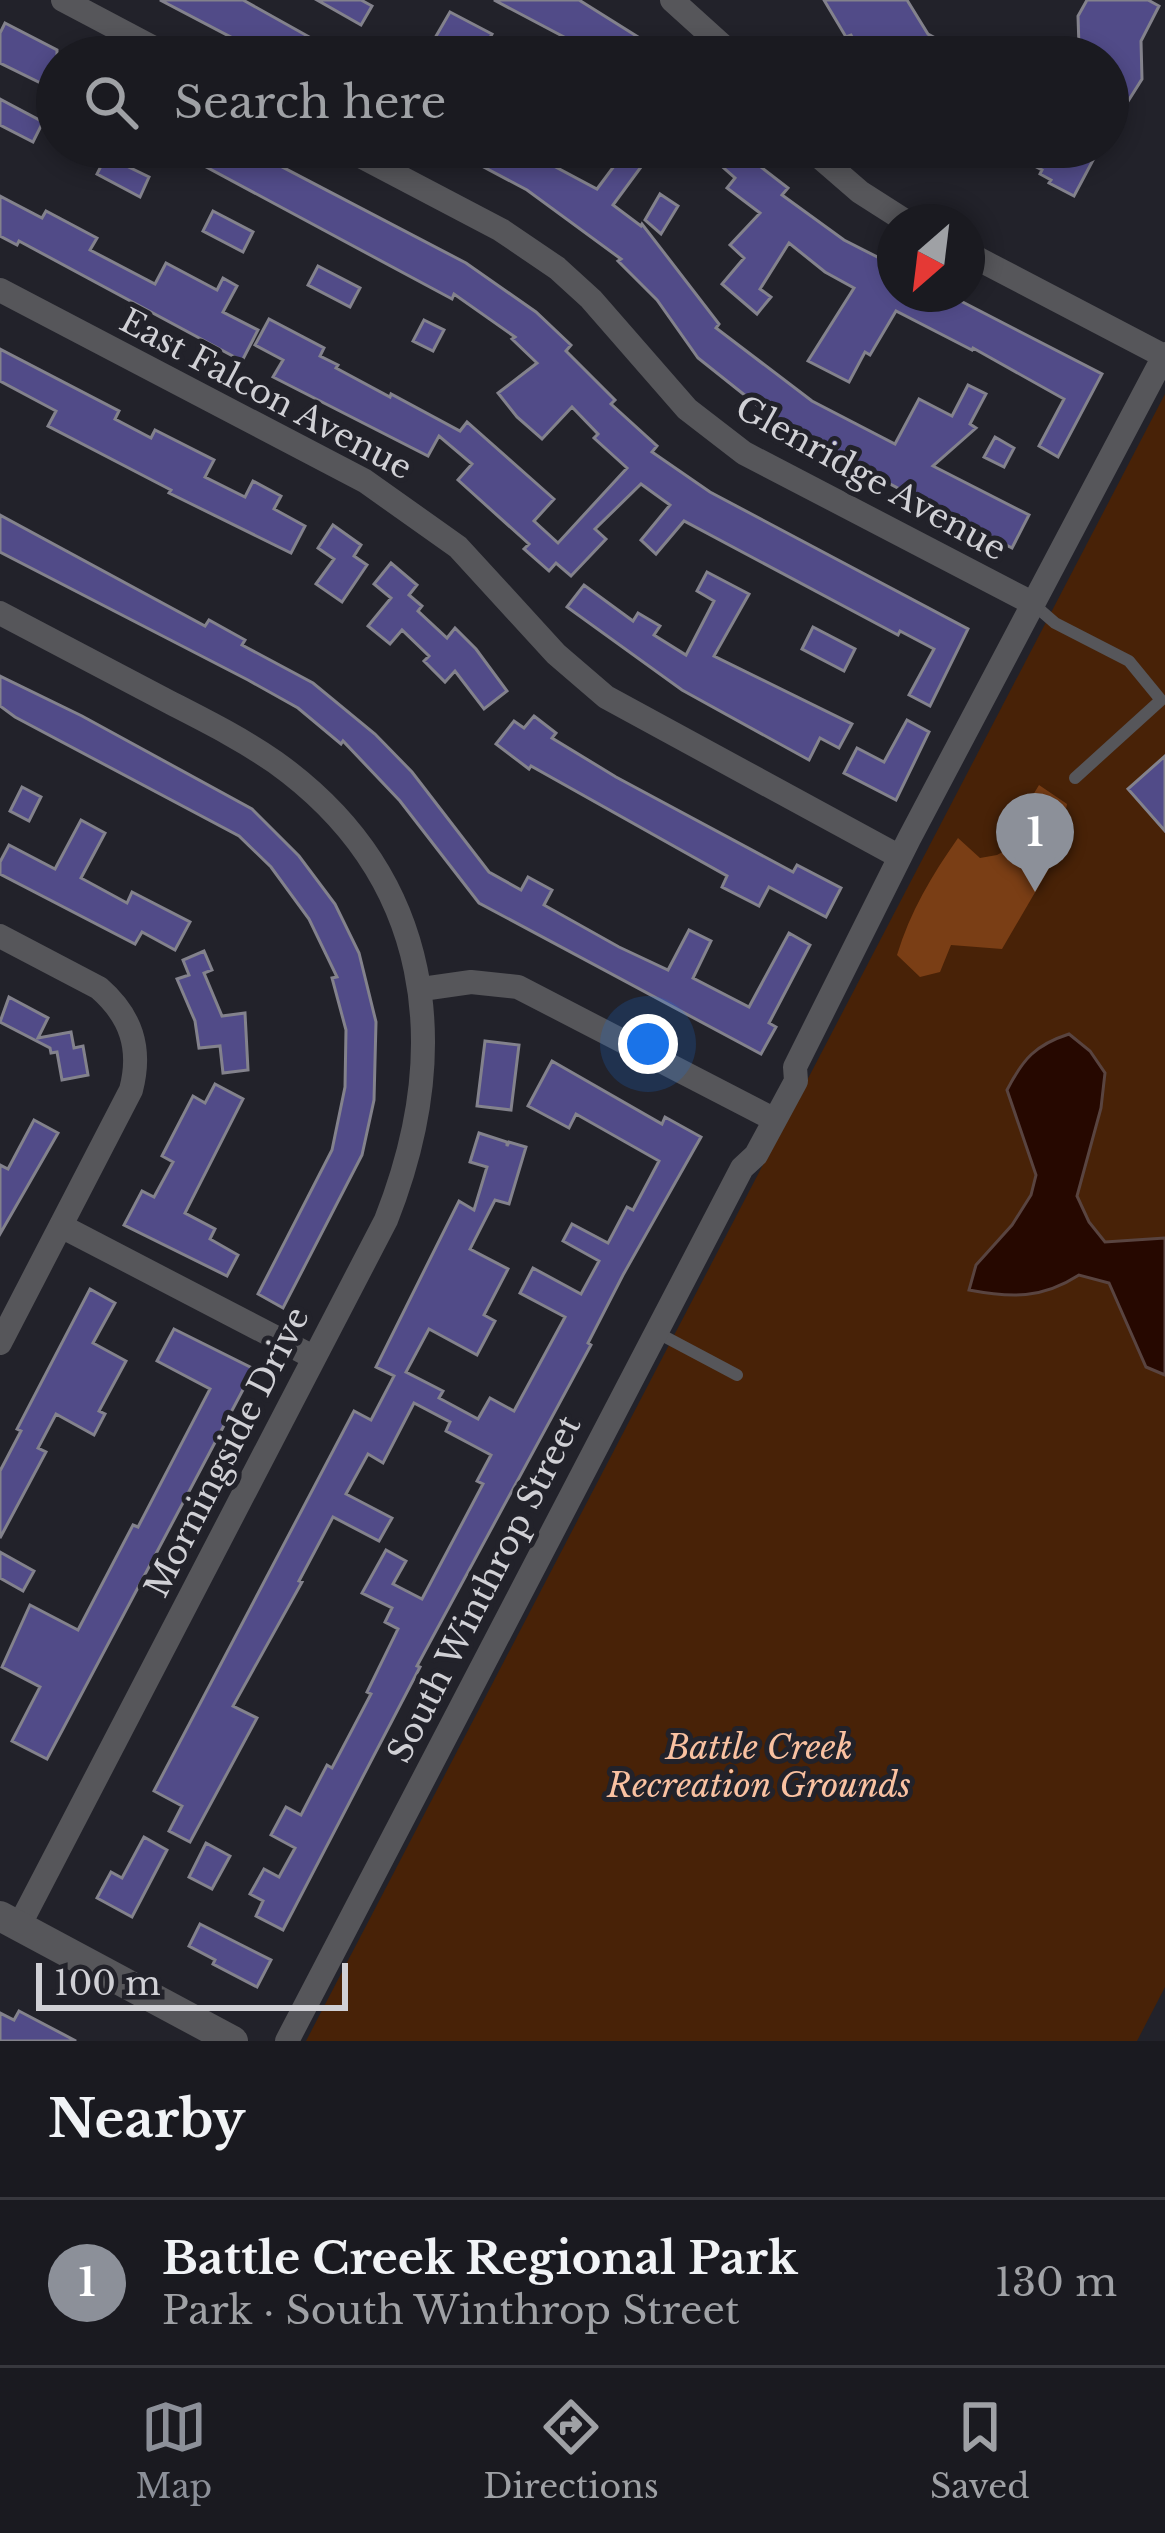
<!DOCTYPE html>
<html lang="en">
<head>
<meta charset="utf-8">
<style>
  :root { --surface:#1a1a20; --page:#27272d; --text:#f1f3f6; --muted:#9fa1a5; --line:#38383e; --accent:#8c9099 }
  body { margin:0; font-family:"Libre Baskerville",serif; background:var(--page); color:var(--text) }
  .compass { position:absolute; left:877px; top:204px; width:108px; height:108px; border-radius:50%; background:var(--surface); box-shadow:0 6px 18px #0003; rotate:208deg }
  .scale { position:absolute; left:36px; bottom:30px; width:312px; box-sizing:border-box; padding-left:12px; border:6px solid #d0d0d5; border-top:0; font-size:33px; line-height:42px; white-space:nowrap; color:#d0d0d5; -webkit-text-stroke:9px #22222a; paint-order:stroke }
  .you { position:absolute; left:648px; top:1044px; width:42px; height:42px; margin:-30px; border:9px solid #fff; border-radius:50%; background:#1a73e8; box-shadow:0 0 0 18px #1a73e833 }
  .badge { display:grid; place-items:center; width:78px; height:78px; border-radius:50%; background:var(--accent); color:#fff; font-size:39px; font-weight:700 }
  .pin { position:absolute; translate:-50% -99px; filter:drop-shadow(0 3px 6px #0008) }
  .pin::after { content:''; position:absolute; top:63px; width:42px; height:36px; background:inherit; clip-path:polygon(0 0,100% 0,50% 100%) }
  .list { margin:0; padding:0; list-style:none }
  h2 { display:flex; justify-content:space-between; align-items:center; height:156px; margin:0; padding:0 48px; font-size:51px }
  h2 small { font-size:39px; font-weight:400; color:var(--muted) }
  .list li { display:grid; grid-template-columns:78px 1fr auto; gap:36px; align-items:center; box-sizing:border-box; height:168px; padding:0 48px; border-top:3px solid var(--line) }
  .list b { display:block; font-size:45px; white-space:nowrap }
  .list p { margin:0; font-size:39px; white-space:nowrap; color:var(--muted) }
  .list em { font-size:39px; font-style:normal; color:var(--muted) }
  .icon { flex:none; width:66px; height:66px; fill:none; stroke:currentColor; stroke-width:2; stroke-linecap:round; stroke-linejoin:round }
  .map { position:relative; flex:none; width:1165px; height:2041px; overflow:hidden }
  .search { position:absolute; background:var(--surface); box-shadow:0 6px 18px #0003; left:36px; right:36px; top:36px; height:132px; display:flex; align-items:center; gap:30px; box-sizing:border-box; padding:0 42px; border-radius:66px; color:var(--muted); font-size:45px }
  .sheet { height:324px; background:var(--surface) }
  nav { display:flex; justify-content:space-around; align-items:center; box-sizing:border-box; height:168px; border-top:3px solid var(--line); background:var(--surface); font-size:33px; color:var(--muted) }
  nav a { display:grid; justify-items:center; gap:6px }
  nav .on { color:var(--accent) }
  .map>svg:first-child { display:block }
  .green { fill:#482207 }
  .forest { fill:#7a3e15 }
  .water { fill:#260800; stroke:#594440; stroke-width:3 }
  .building { fill:#514b88; stroke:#83828c; stroke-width:3 }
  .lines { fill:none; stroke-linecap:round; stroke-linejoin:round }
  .service { stroke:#56565a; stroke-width:12 }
  .minor { stroke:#56565a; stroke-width:24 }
  .tertiary { stroke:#56565a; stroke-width:30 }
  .labels { text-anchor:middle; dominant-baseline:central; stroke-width:10; stroke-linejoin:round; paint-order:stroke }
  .street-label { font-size:33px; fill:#d0d0d5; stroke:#22222a }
  .park-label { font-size:33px; font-style:italic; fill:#f9c1a1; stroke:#22222a }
</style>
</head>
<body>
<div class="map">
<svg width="1165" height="2041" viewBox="0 0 1165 2041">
  <rect width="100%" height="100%" fill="#22222a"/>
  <path class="green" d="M1165 394V1987L1137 2041H306Z"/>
  <path class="forest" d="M1039 785 1067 804 1058 853 1002 949 951 945 940 972 920 977 897 955C910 912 932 875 958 838L980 858 997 855 1017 844 1024 810Z"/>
  <path class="water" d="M1069 1034 1090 1051 1105 1073 1101 1108 1077 1196 1089 1222 1105 1242 1165 1238V1375L1146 1367 1109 1283 1079 1275C1042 1299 1011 1298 969 1290L976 1265 1012 1225 1031 1195 1036 1175 1007 1090C1023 1059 1035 1045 1069 1034Z"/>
  <path class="building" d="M160 0H243L345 57H269Z
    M317 0H361L372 6 361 25Z
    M494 0H579L670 57H602Z
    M824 0H907L928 34 971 57H864L851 35 846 37Z
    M1087 0H1148L1159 6 1141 41 1142 79 1108 133V57H1074L1079 47 1078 16Z
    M450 12 492 34 479 57H424Z
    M5 23 57 50V91L0 63V33Z
    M0 99 43 122 33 142 0 125Z
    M169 147H244L466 263 536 312 571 345 566 351 615 400 611 404 657 446 652 452 710 492 968 629 930 706 909 695 934 649 900 631 898 635 684 521 656 554 641 540 670 505 641 484 595 529 606 539 571 576 556 563 549 571 524 549 529 544 458 480 472 464 439 436 428 456 273 377 283 360 255 345 269 319 324 348 320 356 338 365 336 368 390 397 391 394 460 431 467 422 554 499 534 521 558 543 627 468 594 438 598 434 572 407 542 439 517 417 498 393 537 363 512 339 515 337 454 294 452 299Z
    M446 147H518L597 189 623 154 641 167 613 205 641 226 642 224 719 324 716 328 812 401 895 444 919 399 952 416 968 385 986 394 970 424 976 428 933 466 1029 515 1012 548 791 432 698 358 657 300 618 261 621 259 527 190Z
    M700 147H735L788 188 782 195 844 240 895 266V294H947L1102 374 1058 457 1039 446 1064 399 973 348 972 350 896 311 870 355 865 352 849 382 808 361 854 288 825 272 789 243 760 289 771 297 757 314 722 284 744 258 730 245 760 213 727 188 735 178Z
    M998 147H1100L1074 196 1049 183 1051 180 1040 174 1042 170Z
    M106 156 149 177 140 197 97 174Z
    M660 194 678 206 661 234 645 220Z
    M0 196 42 218 46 211 97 238 90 250 155 284 166 263 217 290 223 278 237 286 223 312 258 330 242 361 19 241 17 245 0 236Z
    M213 211 253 232 243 252 203 231Z
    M318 266 360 288 350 307 308 285Z
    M424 320 444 330 433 351 413 341Z
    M0 349 119 411 115 419 151 438 155 430 214 460 205 477 245 497 253 481 281 496 274 509 305 526 291 553 169 493 171 490 48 426 56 411 0 381Z
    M995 437 1014 448 1004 467 984 457Z
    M0 515 205 626 209 620 245 640 242 645 313 683 375 734 412 772 489 872 521 890 528 877 552 890 544 905 619 947 668 970 689 930 711 941 693 978 749 1007 789 933 810 945 769 1023 776 1027 761 1054 479 903 400 801 343 741 341 744 298 708 248 680 0 552Z
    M333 525 361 545 354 556 367 565 342 602 316 584 334 559 318 548Z
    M391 563 417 585 409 595 422 606 418 611 447 638 455 628 476 649 507 691 484 709 455 671 445 682 424 661 429 656 402 630 390 644 368 626 391 598 374 584Z
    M707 572 749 594 714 656 852 724 839 748 820 738 809 760 682 690 567 607 584 585 633 621 638 613 660 626 654 635 686 655 714 601 697 591Z
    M813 627 855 649 844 671 802 649Z
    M0 676 82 716 252 809 299 856 335 904 359 953 376 1022 374 1100 362 1155 283 1308 258 1294 332 1150 345 1087 346 1030 332 978 337 977 309 919 271 867 239 836 15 717 0 706Z
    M534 716 556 733 552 738 616 777 793 872 797 865 841 888 826 917 769 887 759 906 722 887 727 876 531 766 529 769 496 744 514 721 524 728Z
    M907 720 929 732 896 800 844 773 857 748 884 762Z
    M1165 756V831L1128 789Z
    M22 787 41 797 29 821 10 811Z
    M81 820 105 833 81 878 127 903 132 892 190 922 175 950 142 932 135 944 0 874V862L9 845 55 869Z
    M204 951 212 970 204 973 222 1016 245 1013 248 1070 223 1073 220 1046 199 1048 195 1021 177 979 189 975 183 960Z
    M9 997 48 1018 38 1038 71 1032 74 1048 83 1046 88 1075 62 1080 57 1052 51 1053 50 1048 0 1022Z
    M485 1041 519 1045 511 1110 477 1106Z
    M552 1061 662 1124 665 1117 701 1137 623 1275 588 1343 591 1345 417 1666 420 1667 283 1930 256 1916 263 1901 250 1894 264 1869 279 1877 295 1848 271 1835 286 1807 301 1815 327 1765 332 1768 371 1694 367 1692 398 1629 385 1622 392 1608 362 1593 386 1550 406 1561 393 1584 422 1599 483 1484 477 1481 491 1455 446 1431 450 1422 414 1403 383 1463 368 1454 346 1494 392 1518 379 1541 333 1517 299 1581 302 1582 233 1706 257 1718 190 1842 169 1831 182 1806 154 1791 354 1411 371 1420 394 1376 376 1367 459 1201 474 1210 487 1167 470 1162 479 1133 507 1142V1146L509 1142 526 1147 509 1204 495 1200 470 1249 508 1269 484 1315 495 1321 477 1355 429 1329 406 1372 443 1391 439 1398 478 1419 490 1398 514 1411 565 1317 520 1293 533 1268 581 1294 599 1261 563 1241 572 1224 608 1243 627 1207 633 1210 659 1161 576 1114 569 1128 528 1106Z
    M215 1084 243 1099 185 1213 215 1229 210 1239 238 1255 227 1276 124 1225 142 1191 154 1197 173 1162 162 1156 193 1096 205 1103Z
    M34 1120 58 1133 0 1234V1165L8 1169Z
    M90 1289 115 1303 93 1343 126 1361 99 1411 105 1414 94 1435 56 1414 38 1448 46 1452 0 1538V1471L21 1431 17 1429Z
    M174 1329 254 1369 47 1759 12 1741 40 1687 2 1667 30 1605 78 1630 133 1525 138 1527 210 1389 157 1361Z
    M0 1552 34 1571 23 1591 0 1578Z
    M144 1837 167 1850 132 1917 97 1898 111 1872 122 1878Z
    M206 1843 230 1856 212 1889 189 1877Z
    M200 1924 271 1960 257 1987 213 1964 215 1960 189 1946Z
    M19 2011 76 2041H0V2013L14 2020Z"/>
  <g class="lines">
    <path class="service" d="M1032 603 1055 623 1129 661 1161 700 1075 778
      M656 1332 737 1375"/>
    <path class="minor" d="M63 0 171 57
      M672 0 735 57
      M343 147 501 230 557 268 591 299 687 409 744 453 1032 603
      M808 147 860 192 907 222
      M967 253 1164 356
      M0 290 365 481 458 547 556 654 606 697 900 857
      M0 613C57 643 114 673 171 703 206 721 242 739 275 762 434 876 454 1048 386 1220L19 1926
      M0 936 99 988C131 1016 142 1048 131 1090L0 1343
      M422 989 471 982 518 987 775 1120
      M61 1226 313 1357
      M287 2041 742 1168 756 1155 796 1081 795 1067 909 839 1165 354"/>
    <path class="tertiary" d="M0 1916 233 2041"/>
  </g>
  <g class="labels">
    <g class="street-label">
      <text transform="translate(266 394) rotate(28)">East Falcon Avenue</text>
      <text transform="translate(871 478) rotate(29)">Glenridge Avenue</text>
      <text transform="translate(227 1452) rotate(-63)">Morningside Drive</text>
      <text transform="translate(484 1589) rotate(-63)">South Winthrop Street</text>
    </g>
    <g class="park-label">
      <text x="759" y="1747">Battle Creek<tspan x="759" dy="38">Recreation Grounds</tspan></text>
    </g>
  </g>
</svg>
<svg class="compass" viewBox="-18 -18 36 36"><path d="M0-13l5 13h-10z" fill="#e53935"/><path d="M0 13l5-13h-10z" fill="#9fa1a5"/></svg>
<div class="scale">100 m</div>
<div class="you"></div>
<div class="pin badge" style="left:1035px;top:892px">1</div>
<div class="search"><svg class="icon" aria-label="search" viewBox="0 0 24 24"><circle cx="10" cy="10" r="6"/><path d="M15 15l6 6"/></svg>Search here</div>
</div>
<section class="sheet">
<h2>Nearby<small></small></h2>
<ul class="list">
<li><span class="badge">1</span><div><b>Battle Creek Regional Park</b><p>Park · South Winthrop Street</p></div><em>130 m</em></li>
</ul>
</section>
<nav>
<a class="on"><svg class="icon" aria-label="map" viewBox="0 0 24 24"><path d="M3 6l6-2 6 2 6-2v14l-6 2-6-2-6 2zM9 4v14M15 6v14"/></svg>Map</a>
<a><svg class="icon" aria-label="directions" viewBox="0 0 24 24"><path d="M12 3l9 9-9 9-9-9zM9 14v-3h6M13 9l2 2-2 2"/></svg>Directions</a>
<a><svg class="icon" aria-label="saved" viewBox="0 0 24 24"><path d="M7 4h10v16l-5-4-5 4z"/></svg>Saved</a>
</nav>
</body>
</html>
